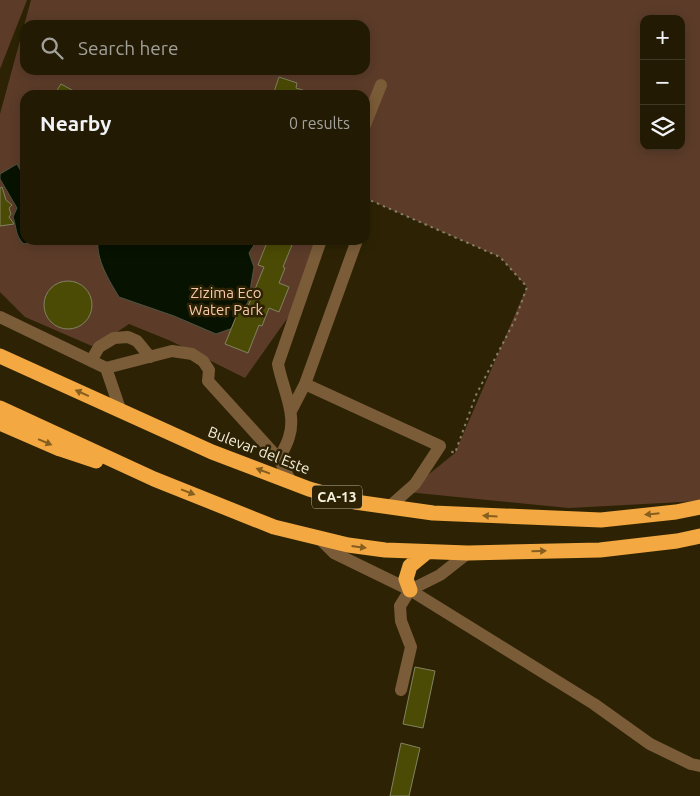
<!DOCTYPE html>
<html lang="en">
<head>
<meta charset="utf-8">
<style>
  :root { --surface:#221a03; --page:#2e2712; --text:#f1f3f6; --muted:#a2a19a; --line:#3f3825 }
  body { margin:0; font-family:Ubuntu,sans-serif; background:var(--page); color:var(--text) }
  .controls { position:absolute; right:15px; top:15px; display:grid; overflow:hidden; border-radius:10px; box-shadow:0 2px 12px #0003 }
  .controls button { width:45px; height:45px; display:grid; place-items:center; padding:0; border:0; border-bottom:1px solid var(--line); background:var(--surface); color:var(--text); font:25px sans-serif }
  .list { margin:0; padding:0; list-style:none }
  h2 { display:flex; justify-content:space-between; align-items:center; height:65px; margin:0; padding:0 20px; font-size:21px }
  h2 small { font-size:16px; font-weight:400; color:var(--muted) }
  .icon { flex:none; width:28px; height:28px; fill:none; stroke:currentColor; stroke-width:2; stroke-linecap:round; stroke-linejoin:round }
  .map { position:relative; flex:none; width:700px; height:796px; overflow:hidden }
  .search { position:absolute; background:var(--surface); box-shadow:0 2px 12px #0003; left:20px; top:20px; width:350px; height:55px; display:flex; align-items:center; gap:12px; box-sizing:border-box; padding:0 18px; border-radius:15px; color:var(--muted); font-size:19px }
  .panel { position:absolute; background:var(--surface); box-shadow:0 2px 12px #0003; left:20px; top:90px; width:350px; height:155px; border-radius:15px }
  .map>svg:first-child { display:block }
  .green { fill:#5c3c29; fill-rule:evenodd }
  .water { fill:#081200; stroke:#4f5442 }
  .building { fill:#4c4b05; stroke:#818261 }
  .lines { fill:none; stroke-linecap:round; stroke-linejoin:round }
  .path { stroke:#877f66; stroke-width:2; stroke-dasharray:2.5 4; stroke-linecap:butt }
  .minor { stroke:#7a5c38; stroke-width:12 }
  .highway { stroke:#f3a841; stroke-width:15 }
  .oneway { fill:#865f1f }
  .labels { text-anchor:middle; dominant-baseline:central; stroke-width:5; stroke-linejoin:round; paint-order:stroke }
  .shield { fill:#2d2304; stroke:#b9b29c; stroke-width:1 }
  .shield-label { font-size:14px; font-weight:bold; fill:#f5efdd }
  .park-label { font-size:15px; fill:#fac9ac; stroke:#2d2304 }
  .street-label { font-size:15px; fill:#f5efdd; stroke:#2d2304 }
</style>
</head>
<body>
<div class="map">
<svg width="700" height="796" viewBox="0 0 700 796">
  <rect width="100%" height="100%" fill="#2d2304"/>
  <path class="green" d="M0 0H27L0 69Z
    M31 0H700V501L569 508 407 492 455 453 527 287 500 257 365 198V95H25V240H319L301 299 245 378 171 341 129 324 108 338 92 346 25 317 0 292V114ZM644 19H681V146H644ZM25 25H365V70H25Z"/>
  <path class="water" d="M17 164 25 179V240H37L24 244C15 236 17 228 13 217L17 208 0 179V174Z
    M98 240H257L249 253 254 267 248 302 233 328 216 334 174 316 119 297C109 280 96 260 98 240Z"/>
  <path class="building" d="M279 77 297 83 296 88 312 93V95H273Z
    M61 84 81 95H62L56 92Z
    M2 187 6 200 12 205 9 208 11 214 9 217 14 224 0 226V188Z
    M268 240H294L283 267 285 268 279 283 289 287 279 312 269 308 262 326 259 325 248 353 225 344 240 307 247 309 264 267 258 265Z
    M44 305a24 24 0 1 1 48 0a24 24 0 1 1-48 0Z
    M415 667 435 671 423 728 403 724Z
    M401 743 420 748 409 796H390Z"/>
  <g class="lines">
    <path class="path" d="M365 198 500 257 527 287 515 320 476 395 455 453 450 451"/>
    <path class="minor" d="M365 125 381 85
      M0 317 106 368 172 351 192 354 203 361 209 370 208 381 279 459
      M91 361 99 347 114 338 128 337 137 341 150 357
      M106 368 120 409
      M305 384 440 446 415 484 389 507
      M291 411 305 384 357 240
      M291 482 279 459C282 452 287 445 289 437 297 414 282 387 278 364L321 240
      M320 539 334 553 410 590 594 704 650 744 691 764 700 766
      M401 690 411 647 401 621 400 606 410 590 440 575 468 553"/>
    <path class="highway" d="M0 356 212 452 309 489 355 502 433 513 601 520 676 512 700 507
      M0 408 154 479 274 527 348 545 385 550 468 553 600 550 677 541 700 536
      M0 423 60 449 96 461
      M410 590 406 579 410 566 427 552"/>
  </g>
  <defs><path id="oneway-solid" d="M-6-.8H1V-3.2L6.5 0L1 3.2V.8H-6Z" transform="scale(1.25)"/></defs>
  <g class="oneway">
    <use href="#oneway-solid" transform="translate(82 393) rotate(-156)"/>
    <use href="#oneway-solid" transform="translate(45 442) rotate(23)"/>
    <use href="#oneway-solid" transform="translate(263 471) rotate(-159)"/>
    <use href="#oneway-solid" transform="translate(188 492) rotate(21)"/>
    <use href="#oneway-solid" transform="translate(652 514) rotate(174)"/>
    <use href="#oneway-solid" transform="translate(490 516) rotate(-177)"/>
    <use href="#oneway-solid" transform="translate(359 547) rotate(7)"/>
    <use href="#oneway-solid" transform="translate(539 551) rotate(-1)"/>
  </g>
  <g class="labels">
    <rect class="shield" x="312" y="485.5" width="50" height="23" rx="4"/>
    <g class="shield-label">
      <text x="337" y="497">CA-13</text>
    </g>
    <g class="park-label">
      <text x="226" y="292">Zizima Eco<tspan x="226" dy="17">Water Park</tspan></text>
    </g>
    <g class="street-label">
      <text transform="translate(259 450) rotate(21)">Bulevar del Este</text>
    </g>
  </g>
</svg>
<div class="controls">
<button>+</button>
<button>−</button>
<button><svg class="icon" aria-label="layers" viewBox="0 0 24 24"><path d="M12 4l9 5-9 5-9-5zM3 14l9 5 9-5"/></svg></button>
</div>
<div class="search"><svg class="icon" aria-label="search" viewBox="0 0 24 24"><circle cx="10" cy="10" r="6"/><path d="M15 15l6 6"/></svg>Search here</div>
<section class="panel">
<h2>Nearby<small>0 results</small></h2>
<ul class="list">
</ul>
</section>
</div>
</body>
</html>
